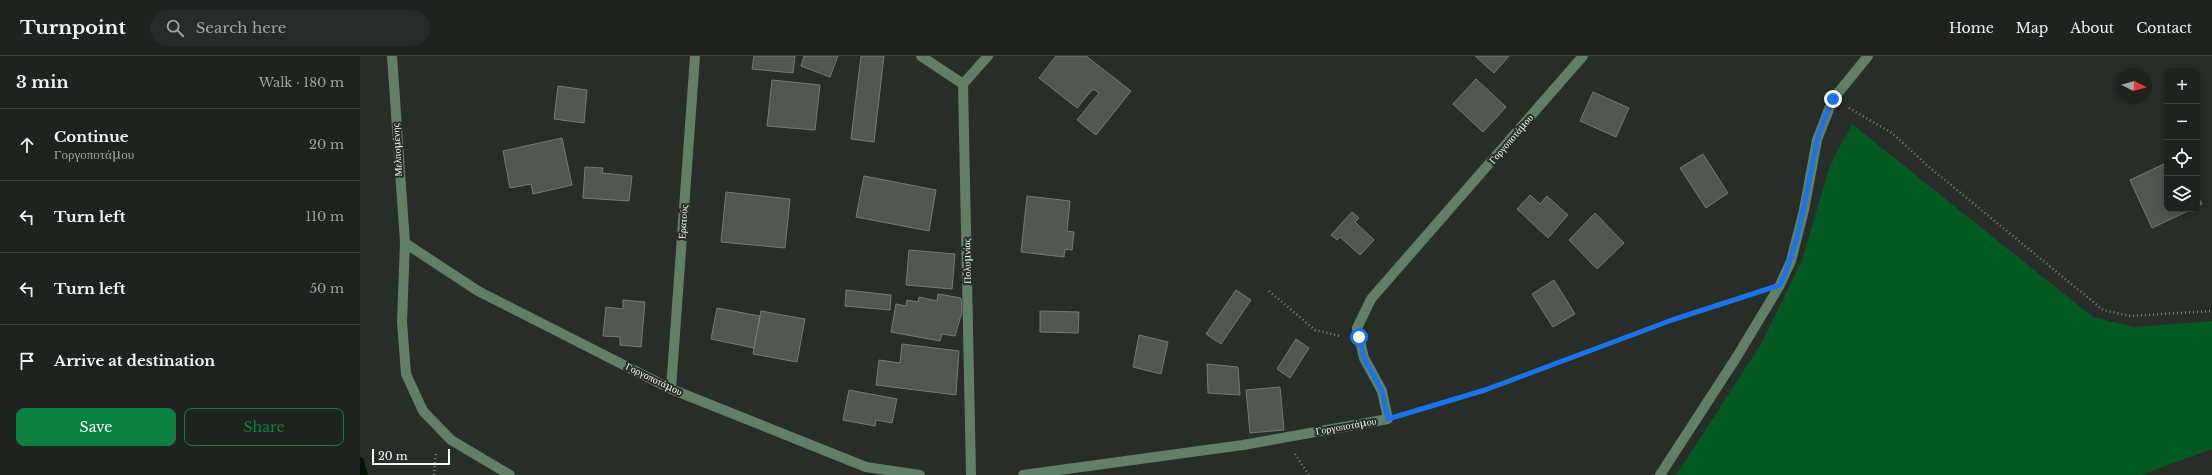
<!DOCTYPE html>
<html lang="en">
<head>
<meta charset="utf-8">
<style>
  :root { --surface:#1f221f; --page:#272a28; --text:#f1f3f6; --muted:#a1a4a4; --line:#3c3f3d; --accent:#0b8043 }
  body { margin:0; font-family:"Libre Baskerville",serif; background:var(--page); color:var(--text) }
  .controls { position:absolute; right:12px; top:12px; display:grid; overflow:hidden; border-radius:8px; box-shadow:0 2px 10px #0003 }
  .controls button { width:36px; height:36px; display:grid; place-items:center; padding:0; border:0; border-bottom:1px solid var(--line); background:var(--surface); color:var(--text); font:20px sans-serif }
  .compass { position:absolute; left:1756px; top:12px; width:36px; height:36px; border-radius:50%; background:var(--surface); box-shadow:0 2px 10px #0003; rotate:95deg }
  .scale { position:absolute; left:12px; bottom:10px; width:78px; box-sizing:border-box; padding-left:4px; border:2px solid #f3f6f3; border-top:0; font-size:11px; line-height:14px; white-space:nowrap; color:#f3f6f3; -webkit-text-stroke:3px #292d29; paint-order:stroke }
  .stop { position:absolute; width:12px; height:12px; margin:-9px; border:3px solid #1a73e8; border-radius:50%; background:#fff }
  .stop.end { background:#1a73e8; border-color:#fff; box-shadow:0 1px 4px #0008 }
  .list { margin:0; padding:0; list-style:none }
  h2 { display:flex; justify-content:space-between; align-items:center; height:52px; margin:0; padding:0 16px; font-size:17px }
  h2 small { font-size:13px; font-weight:400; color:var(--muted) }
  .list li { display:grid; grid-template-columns:26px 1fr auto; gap:12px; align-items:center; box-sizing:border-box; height:72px; padding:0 16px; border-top:1px solid var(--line) }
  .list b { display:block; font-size:15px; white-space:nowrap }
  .list p { margin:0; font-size:13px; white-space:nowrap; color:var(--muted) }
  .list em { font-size:13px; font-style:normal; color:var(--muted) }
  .actions { display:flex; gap:8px; padding:12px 16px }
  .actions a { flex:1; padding:9px 0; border:1px solid var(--accent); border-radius:8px; text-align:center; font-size:14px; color:var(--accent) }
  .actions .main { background:var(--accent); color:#fff }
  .icon { flex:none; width:22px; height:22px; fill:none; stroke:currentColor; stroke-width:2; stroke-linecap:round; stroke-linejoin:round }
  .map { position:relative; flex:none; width:1852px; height:419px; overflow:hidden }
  header { display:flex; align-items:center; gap:24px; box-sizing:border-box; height:56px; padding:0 20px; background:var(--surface); border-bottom:1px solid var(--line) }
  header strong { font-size:19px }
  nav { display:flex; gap:22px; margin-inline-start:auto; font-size:14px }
  .search { width:280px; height:36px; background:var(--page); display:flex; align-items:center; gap:10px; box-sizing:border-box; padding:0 14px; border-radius:22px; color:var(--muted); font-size:15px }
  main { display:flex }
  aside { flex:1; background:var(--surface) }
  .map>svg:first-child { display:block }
  .green { fill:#025922 }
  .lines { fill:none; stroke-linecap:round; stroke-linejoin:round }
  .stream { stroke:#011605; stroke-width:8 }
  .building { fill:#515652; stroke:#757a76 }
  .path { stroke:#7d817d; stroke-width:2.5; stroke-dasharray:1 3; stroke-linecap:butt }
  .minor { stroke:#617f65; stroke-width:10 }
  .route { stroke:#1a73e8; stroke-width:5 }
  .labels { text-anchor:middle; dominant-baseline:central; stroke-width:4; stroke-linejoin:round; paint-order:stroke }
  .street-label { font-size:10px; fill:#f3f6f3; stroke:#292d29 }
</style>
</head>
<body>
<header>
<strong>Turnpoint</strong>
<div class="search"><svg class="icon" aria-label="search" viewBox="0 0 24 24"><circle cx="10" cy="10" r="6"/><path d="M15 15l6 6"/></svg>Search here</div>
<nav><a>Home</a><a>Map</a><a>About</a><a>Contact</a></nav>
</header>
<main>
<aside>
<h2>3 min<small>Walk · 180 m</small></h2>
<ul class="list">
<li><svg class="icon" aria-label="ahead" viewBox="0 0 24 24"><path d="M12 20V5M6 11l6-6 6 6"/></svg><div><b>Continue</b><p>Γοργοποτάμου</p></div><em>20 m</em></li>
<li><svg class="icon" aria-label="left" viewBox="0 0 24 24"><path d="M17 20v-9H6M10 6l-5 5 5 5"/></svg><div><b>Turn left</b></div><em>110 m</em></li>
<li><svg class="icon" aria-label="left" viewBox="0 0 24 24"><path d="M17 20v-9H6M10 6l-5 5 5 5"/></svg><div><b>Turn left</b></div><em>50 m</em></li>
<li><svg class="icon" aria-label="arrive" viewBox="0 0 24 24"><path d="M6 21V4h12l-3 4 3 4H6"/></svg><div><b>Arrive at destination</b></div></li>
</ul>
<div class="actions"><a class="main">Save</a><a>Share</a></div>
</aside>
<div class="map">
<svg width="1852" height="419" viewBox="0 0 1852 419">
  <rect width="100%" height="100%" fill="#292d29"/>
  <path class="green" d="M1492 68 1733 261 1774 271 1852 265V393L1781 419H1316L1401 288 1442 204 1470 109Z"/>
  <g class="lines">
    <path class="stream" d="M0 405 4 419"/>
  </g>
  <path class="building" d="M394 0H435L433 17 392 13Z
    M444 0H478L470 21 441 10Z
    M501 0H524L514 86 491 83Z
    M696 0H726L771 35 736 79 717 64 739 37 733 33 717 52 679 22Z
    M1115 0H1149L1134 17Z
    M1116 23 1146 51 1123 76 1093 48Z
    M412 24 460 29 455 74 407 70Z
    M198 30 227 34 224 67 194 63Z
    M1233 36 1269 52 1256 81 1220 65Z
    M202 82 212 129 173 138 171 128 150 132 143 95Z
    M1343 98 1368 137 1346 152 1320 112Z
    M1806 107 1807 153H1832L1792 172 1770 124Z
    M225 111 243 112 242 117 272 120 269 145 223 142Z
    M504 120 576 134 569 175 496 161Z
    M366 136 430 143 425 192 361 186Z
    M1170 139 1180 148 1187 140 1208 159 1188 182 1157 153Z
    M1837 139 1842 148 1837 151Z
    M667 140 710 145 707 175 714 176 712 194 705 193 704 201 661 196Z
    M992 156 999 162 995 166 1014 184 1000 199 980 181 977 184 971 179Z
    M1235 157 1264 187 1237 213 1209 184Z
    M549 194 595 198 592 233 546 229Z
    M1194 224 1215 258 1193 271 1172 238Z
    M486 234 531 239 530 254 485 250Z
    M876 234 891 244 861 288 846 278Z
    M578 238 601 242 602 256 595 280 582 278 580 285 531 276 536 248 546 250 547 244 558 246 559 241 577 245Z
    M263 244 285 246 281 291 260 289V281L243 280 246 251 263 253Z
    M357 252 400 260 394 292 351 283Z
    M401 255 445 263 437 306 393 298Z
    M680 255 719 256 718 277 680 276Z
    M779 279 808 286 801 318 773 311Z
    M936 283 949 292 930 322 917 313Z
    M542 288 599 295 596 339 516 329 519 304 540 307Z
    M847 308 878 311 880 339 848 337Z
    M920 331 924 374 890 377 886 334Z
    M489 334 537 343 532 367 516 364 515 370 483 364Z"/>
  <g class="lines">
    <path class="path" d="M1489 52 1532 77 1569 111 1743 254 1770 260 1852 255
      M909 235 955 274 980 280
      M1045 358 1125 334 1312 264 1392 238
      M935 398 949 419
      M74 419 76 395"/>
    <path class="minor" d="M32 0 45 187 42 266 46 318 63 355 91 384 150 419
      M561 0 603 28
      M45 187 118 235 311 333 506 411 560 419
      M311 333 335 0
      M611 419 603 28 628 0
      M663 419 883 389 1028 363 1022 335 1004 302 997 272 1011 243 1223 0
      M1300 419 1376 302 1420 229 1431 205 1444 154 1457 84 1473 43 1508 0"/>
  </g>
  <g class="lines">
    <path class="route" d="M999 281 1004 302 1022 335 1028 363 1125 334 1312 264 1420 229C1441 184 1446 135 1457 86 1460 71 1467 57 1473 43"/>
  </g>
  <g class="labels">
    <g class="street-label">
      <text transform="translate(1151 83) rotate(-49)">Γοργοποτάμου</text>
      <text transform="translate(37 94) rotate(-93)">Μελπομένης</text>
      <text transform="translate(323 166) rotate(-86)">Ερατούς</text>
      <text transform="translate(607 205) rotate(-91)">Πολυμνίας</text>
      <text transform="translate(294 323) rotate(26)">Γοργοποτάμου</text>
      <text transform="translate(986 370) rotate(-10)">Γοργοποτάμου</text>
    </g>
  </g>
</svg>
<div class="controls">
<button>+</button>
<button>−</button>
<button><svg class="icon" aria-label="locate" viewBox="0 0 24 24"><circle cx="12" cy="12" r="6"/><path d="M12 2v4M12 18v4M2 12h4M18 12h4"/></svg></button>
<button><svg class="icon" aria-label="layers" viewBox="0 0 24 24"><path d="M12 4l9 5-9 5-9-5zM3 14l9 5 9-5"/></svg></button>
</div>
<svg class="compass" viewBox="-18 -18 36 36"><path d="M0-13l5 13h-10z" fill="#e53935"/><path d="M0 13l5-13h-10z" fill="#a1a4a4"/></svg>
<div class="scale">20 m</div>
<div class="stop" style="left:999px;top:281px"></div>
<div class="stop end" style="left:1473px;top:43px"></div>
</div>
</main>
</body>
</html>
